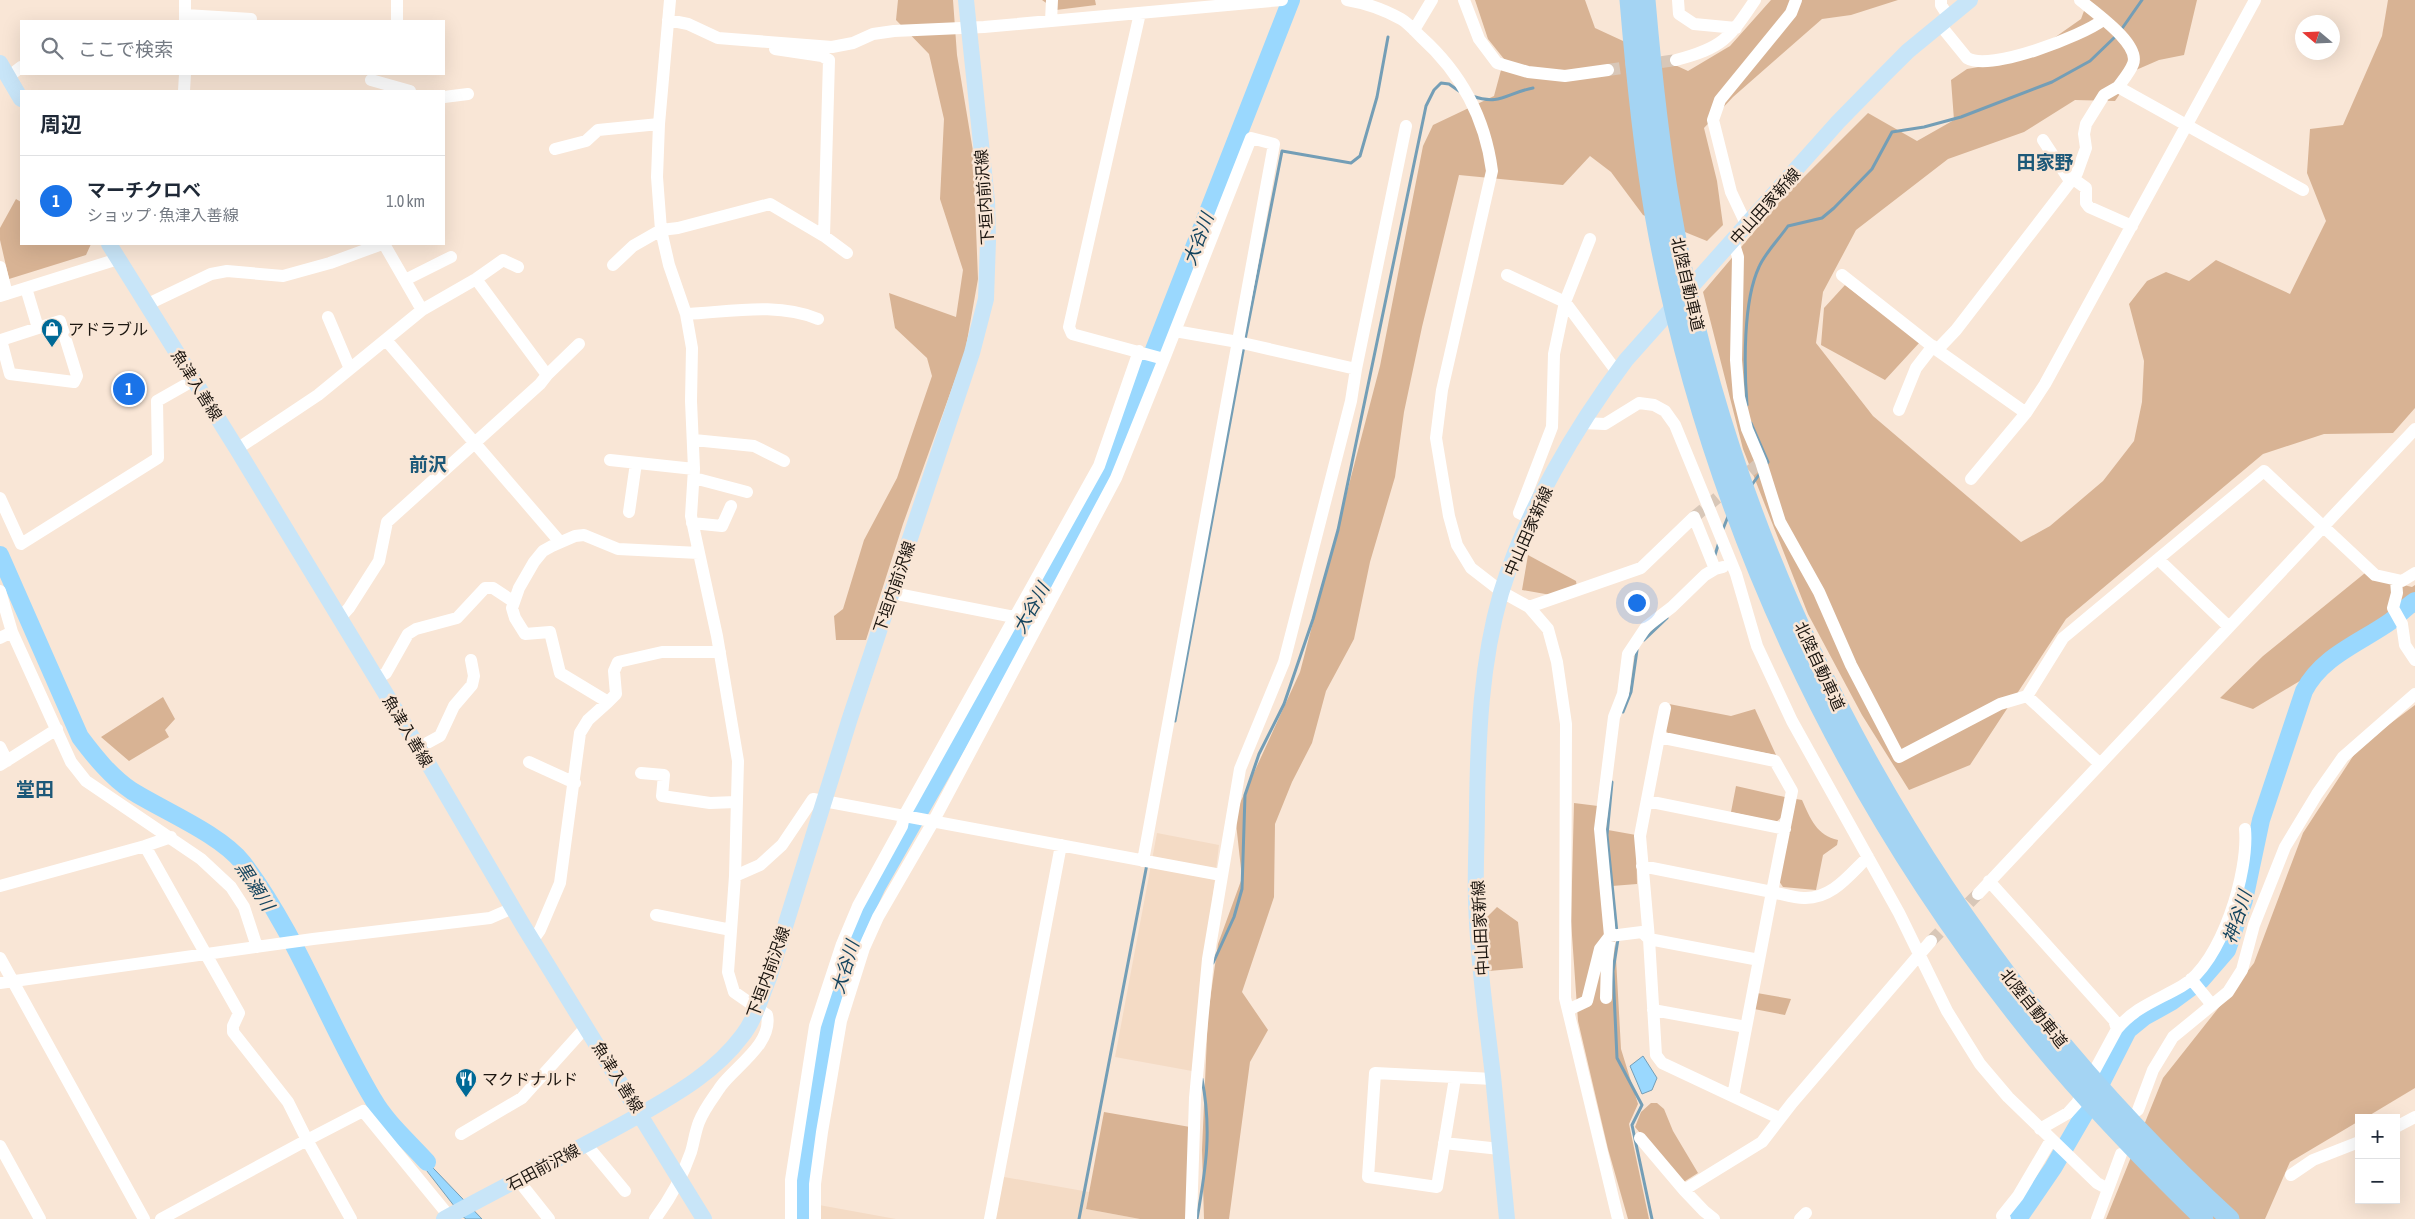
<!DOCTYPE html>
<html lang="ja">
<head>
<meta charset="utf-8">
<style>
  :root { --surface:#fff; --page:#f6f6f7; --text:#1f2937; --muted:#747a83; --line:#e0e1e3; --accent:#1a73e8 }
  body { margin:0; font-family:"Asap Condensed","Noto Sans JP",sans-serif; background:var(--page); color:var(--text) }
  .controls { position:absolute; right:15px; bottom:15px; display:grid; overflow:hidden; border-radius:0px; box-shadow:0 5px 20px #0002 }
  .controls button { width:45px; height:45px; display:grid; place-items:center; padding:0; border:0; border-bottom:1px solid var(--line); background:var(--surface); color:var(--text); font:25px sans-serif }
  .compass { position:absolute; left:2295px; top:15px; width:45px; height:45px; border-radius:50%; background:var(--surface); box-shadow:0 5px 20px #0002; rotate:289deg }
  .you { position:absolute; left:1636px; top:602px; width:18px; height:18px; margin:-12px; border:4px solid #fff; border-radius:50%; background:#1a73e8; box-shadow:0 0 0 8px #1a73e833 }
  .badge { display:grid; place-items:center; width:32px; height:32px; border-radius:50%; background:var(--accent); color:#fff; font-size:16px; font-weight:700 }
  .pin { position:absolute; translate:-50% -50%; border:2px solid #fff; box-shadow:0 1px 5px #0006 }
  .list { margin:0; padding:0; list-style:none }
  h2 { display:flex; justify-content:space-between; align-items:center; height:65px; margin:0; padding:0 20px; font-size:21px }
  h2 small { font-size:16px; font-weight:400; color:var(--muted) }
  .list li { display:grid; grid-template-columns:32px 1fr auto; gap:15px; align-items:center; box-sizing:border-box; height:90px; padding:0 20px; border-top:1px solid var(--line) }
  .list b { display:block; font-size:19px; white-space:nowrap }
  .list p { margin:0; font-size:16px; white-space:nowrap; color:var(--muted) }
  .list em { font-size:16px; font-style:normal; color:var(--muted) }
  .icon { flex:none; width:28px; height:28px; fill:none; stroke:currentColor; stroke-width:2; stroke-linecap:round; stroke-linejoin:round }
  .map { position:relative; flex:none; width:2415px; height:1219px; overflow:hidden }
  .search { position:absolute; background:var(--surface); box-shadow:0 5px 20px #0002; left:20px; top:20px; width:425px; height:55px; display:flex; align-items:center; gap:12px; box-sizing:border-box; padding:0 18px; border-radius:0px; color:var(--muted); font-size:19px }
  .panel { position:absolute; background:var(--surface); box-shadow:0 5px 20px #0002; left:20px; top:90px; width:425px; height:155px; border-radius:0px }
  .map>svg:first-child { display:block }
  .built { fill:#f4dbc5 }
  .green { fill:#d8b394 }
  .water { fill:#9ad8fe; stroke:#749eb6 }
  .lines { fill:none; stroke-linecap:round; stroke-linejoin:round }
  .stream { stroke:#749eb6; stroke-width:3 }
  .river { stroke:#9ad8fe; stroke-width:18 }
  .minor-tunnel { stroke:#d8c7b8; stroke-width:12; stroke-dasharray:12 6; stroke-linecap:butt }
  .minor { stroke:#fff; stroke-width:12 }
  .major { stroke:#c8e5f8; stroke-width:16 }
  .highway { stroke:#a4d4f3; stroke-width:19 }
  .labels { text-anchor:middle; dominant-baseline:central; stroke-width:5; stroke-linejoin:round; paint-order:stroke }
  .street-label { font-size:16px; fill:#1b150f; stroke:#f9e6d6 }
  .poi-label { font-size:16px; fill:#1b150f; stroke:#f9e6d6; text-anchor:start }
  .water-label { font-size:18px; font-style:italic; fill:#15455f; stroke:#f9e6d6 }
  .quarter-label { font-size:19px; font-weight:bold; fill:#1c5878; stroke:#f9e6d6 }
</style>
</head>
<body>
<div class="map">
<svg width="2415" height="1219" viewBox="0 0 2415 1219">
  <rect width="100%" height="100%" fill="#f9e6d6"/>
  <path class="built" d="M1157 833 1219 845 1192 1071 1115 1057Z
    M993 1175 1089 1192 1086 1209 1140 1219H985Z
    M819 1205 896 1219H819Z"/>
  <path class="green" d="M898 0H953L957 55 973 151 978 279 965 352 903 524 866 640H836L834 616 843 609 864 540 897 478 932 376 927 358 895 328 889 293 956 317 963 270 940 199 944 119 929 54 896 20Z
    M1042 0H1095L1096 5 1056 10Z
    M1475 0H1585L1595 28 1688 71 1730 46 1771 0H1898L1851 15 1822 19 1733 97 1704 128 1717 181 1723 225 1707 241 1643 215 1611 172 1590 156 1563 185 1459 175 1422 327 1404 412 1395 477 1370 562 1354 639 1326 691 1312 743 1292 782 1275 824 1274 897 1242 992 1268 1030 1250 1062 1229 1219H1204L1202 1150 1208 1014 1218 944 1242 878 1235 814 1300 672 1380 366 1423 146 1433 125 1494 96 1504 59 1488 39Z
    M2088 0H2197L2184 55 2159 60 2136 70 2115 101 2075 100 2024 132 1948 159 1856 230 1823 292 1816 343 1873 416 2021 542 2050 526 2103 481 2134 441 2142 402 2144 361 2129 304 2147 281 2166 272 2189 281 2216 260 2290 294 2326 221 2307 173 2310 129 2343 125 2382 36 2388 0H2415V408L2393 433 2324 434 2263 454 2066 619 1970 765 1909 790 1862 715 1808 614 1743 449 1703 292 1781 200 1868 113 1917 141 1954 120 1951 80 1967 69 2024 59 2081 19Z
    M16 199 21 202V244H91L86 255 9 279 0 240V228Z
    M1845 285 1920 342 1885 380 1821 345 1824 308Z
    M1528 555 1576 581 1577 588 1551 595 1522 590Z
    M2365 573 2371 577 2412 587 2415 585V612L2253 709 2220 698 2263 656Z
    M163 697 175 719 165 730 169 737 129 761 101 737Z
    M1669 704 1731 716 1755 709 1776 755 1670 735 1664 729Z
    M2415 705V1088L2365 1118H2359V1121L2290 1162 2265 1219H2106L2163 1078 2254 963 2303 833 2359 747Z
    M1736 786 1785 797 1782 817 1776 822 1731 812Z
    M1796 799 1802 800C1810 818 1817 836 1838 840L1837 845 1823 855 1816 890 1783 887 1779 881Z
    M1574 803 1606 807 1608 830 1636 835 1637 884 1612 886 1621 1049 1638 1104 1629 1124 1649 1219H1628L1608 1149 1578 1021 1571 921Z
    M1497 907 1518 922 1523 968 1489 971 1485 919Z
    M1757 993 1791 999 1785 1015 1754 1009Z
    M1651 1103H1657L1664 1109 1673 1131 1698 1173 1682 1183 1635 1127 1641 1112Z
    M1104 1112 1190 1127 1188 1219H1140L1086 1209Z"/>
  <path class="water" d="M1643 1056 1657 1078 1652 1090 1642 1094 1630 1066Z
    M388 1121 482 1219H466L462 1216Z"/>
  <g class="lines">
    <path class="stream" d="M2121 30 2142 0
      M1472 96C1501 106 1506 93 1533 88
      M1245 340 1282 151 1351 163 1360 156 1377 97 1388 37
      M1747 405C1744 367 1743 301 1759 267 1765 253 1779 239 1788 226L1822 218 1834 208 1872 169 1892 132 1924 127 1961 117 2052 82 2090 61 2117 35
      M1751 423 1768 462 1766 465
      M1751 486 1761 472
      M1723 529 1729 514
      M1715 555 1719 542
      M1644 640 1667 618
      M1623 712 1631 692 1637 650
      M1175 721 1244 346
      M1612 782 1607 835 1617 933
      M1618 939 1613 971 1617 1058 1642 1105 1632 1125 1652 1219
      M1213 963 1234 917 1242 889 1245 795 1259 754 1284 704 1313 619 1338 530 1426 106 1434 90 1441 83 1449 84 1459 91
      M1079 1219 1147 864
      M1197 1219C1206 1168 1212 1130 1202 1079"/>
    <path class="river" d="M0 555 80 737C95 757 111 777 132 791 164 811 220 834 243 863 297 934 327 1022 373 1099 386 1122 409 1142 427 1162
      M802 1219 803 1171 815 1105 836 993 854 935 877 886 964 733 1093 495 1123 429 1291 0
      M2018 1219 2053 1168 2093 1099 2128 1030 2144 1017 2171 1002 2201 980 2227 950 2244 900 2261 820 2304 691C2322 656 2360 643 2391 621 2399 615 2406 607 2415 601"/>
    <path class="minor-tunnel" d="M1608 70 1676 60
      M1694 517 1761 462
      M1931 941 1978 894"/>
    <path class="minor" d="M185 0V21
      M1347 0C1365 3 1385 10 1401 19 1408 23 1415 31 1421 37 1461 73 1485 117 1492 171L1442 390 1436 438 1449 516 1457 545 1471 568 1502 592 1529 607 1548 629 1557 662 1566 724 1565 998 1618 1219
      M1464 0 1479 39 1497 63 1528 72 1565 76 1608 70
      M1678 0 1679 14 1694 24 1736 28
      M1941 0V5L1950 19
      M2080 0C2094 12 2141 44 2133 64 2130 72 2123 80 2118 87L2303 190
      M1140 13 1069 327 1072 334 1164 359 1251 138 1274 144 1143 861
      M185 15 251 19
      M668 20 688 24 718 38 832 47 853 43 873 34 894 31 984 27 1282 0
      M397 21V0
      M1051 21 1052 0
      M1941 26 1967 58C1990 72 2082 36 2103 20
      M1414 30 1432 0
      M1676 60C1722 48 1729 39 1755 0
      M8 77 21 67
      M371 80 410 91
      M184 91 185 74
      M444 97 468 94
      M2043 140 2070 181
      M555 149 586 141 598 130 659 124
      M2072 178 2086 188V203L2089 207 2132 226
      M1747 226 1731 192 1713 120 1720 100 1791 13 1796 0
      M824 236 847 253
      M1733 241 1738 257 1736 360 1739 397 1747 429 1761 462 1780 522 1819 592 1851 665 1899 757 2000 704 2027 696 2100 764
      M384 244 422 310
      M613 265 633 246 661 230 678 228 770 204 824 236 829 60 822 56 775 49
      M0 267 7 294
      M1507 275 1565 302 1617 372
      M1842 275 1937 350 2026 413 2045 384 2255 0
      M405 280 451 257
      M26 288 38 328 1 340 10 374 74 382 77 376 60 321 38 328
      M0 296 118 259
      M146 305 211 274 227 271 283 276 330 263 382 244
      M686 314C729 312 777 302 818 319
      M328 317 350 369
      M1175 331 1238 342 1356 369
      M386 340 560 542
      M1937 350 1956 330 2077 173 2086 148 2084 134 2086 124 2104 95 2118 87
      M547 375 579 344
      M1899 410 1916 368 1933 346
      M1582 423 1605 424 1639 403 1654 405 1665 411 1675 425 1736 574 1757 646 1792 721 1899 913 1947 1011 1980 1064 2008 1097 2097 1183 2108 1189
      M694 440 754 446 784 461
      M237 449 318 395 422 310 476 279 503 260 518 267
      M610 460 694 469
      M694 478 747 492
      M1971 479 2026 413
      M0 498 21 544 158 458 157 401 194 380
      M629 512 636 463
      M1531 519 1519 513 1552 427 1554 354 1565 302 1590 239
      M692 523 722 526 731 506
      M2158 559 2264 471 2375 575 2402 581 2415 573
      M2396 580 2397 593 2393 608 2402 624 2405 645 2415 660
      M0 591 12 632
      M892 593 1014 617
      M1529 607 1641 568 1694 517 1715 569 1723 567
      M339 619 349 608 379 561 387 522 540 384 547 375 476 279
      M0 638 12 632 71 762 86 781 201 859 231 887 244 907 257 947
      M376 679 386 673 408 634 416 629 457 618 485 588H493L514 602
      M2027 696 2063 638 2158 559 2229 627
      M608 702 616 694 614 671 618 662 662 652H720
      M1659 737 1665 708
      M0 747 7 761
      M418 748 440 736 454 706 472 685 474 676 471 660
      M529 762 575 783
      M0 765 57 729
      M641 773 664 775 662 796 710 803 736 802
      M1647 801 1785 829
      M145 846 239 1013 233 1026V1032L288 1102 307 1140 363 1111 449 1216
      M1642 866 1772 892 1792 791 1775 761 1659 737 1640 836 1649 939
      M735 876 760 865 782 845 813 799 1221 875
      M1989 881 2114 1020 2117 1029 2077 1103 2068 1113 2040 1129
      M0 886 145 846 171 837
      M1978 894 2415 429
      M656 915 731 930
      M533 940 540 930 560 883 580 733 588 720 608 702 560 673 550 632 525 634 515 618 512 608 519 588 534 562 543 551 552 546 575 536 584 535 618 549 699 553
      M0 958 144 1219
      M2191 979 2212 1005
      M0 983 313 939 490 918 513 908
      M1606 998 1607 960 1610 936 1600 829 1614 717 1623 694 1628 654 1646 627 1672 607 1705 575 1715 569
      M1568 1010 1587 1001 1600 949 1610 936 1642 932 1649 939
      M1653 1010 1746 1027
      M2117 1029C2135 1007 2158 1000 2182 986 2222 963 2249 871 2245 829
      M1455 1078 1437 1187 1368 1177 1375 1073 1493 1079
      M1733 1096 1759 960
      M2138 1110 2153 1070 2173 1037 2228 992 2242 970 2254 925 2285 847 2317 794 2343 757 2415 694
      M1779 1118 1662 1063 1656 1055 1649 939 1759 960 1772 892C1782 894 1794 898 1804 898 1832 899 1849 875 1868 857
      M2396 1127 2415 1117
      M461 1134 522 1098 586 1027
      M1640 1138 1684 1190
      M1444 1143 1500 1149
      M586 1144 625 1191
      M0 1146 40 1219
      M2291 1175 2313 1160 2359 1142
      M518 1180 549 1219
      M161 1219 307 1140 351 1219
      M655 1219C670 1199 683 1175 691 1152 694 1142 695 1132 699 1122 704 1109 713 1098 721 1086 736 1066 773 1043 767 1015L734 992 728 972 735 876 738 761 717 636 691 516 694 469 691 401 692 348 686 314 669 265 661 230 657 177 659 124 670 0
      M791 1219V1180L815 1026 842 944 858 906 902 826 904 816 1099 466 1139 351
      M815 1219V1184L822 1132 841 1021 864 948 878 917 933 822 1116 478 1164 359
      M990 1219 1061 845
      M1191 1219 1195 1098 1208 959 1240 769 1284 662 1351 401 1356 369 1406 126
      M1714 1219 1704 1211 1684 1190 1762 1142 1792 1103 1931 941
      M1800 1219 1806 1213
      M2005 1219 2002 1216 2018 1196 2051 1140
      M2097 1219 2121 1154"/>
    <path class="major" d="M0 63 21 99
      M109 244 237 449 429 765 524 927 704 1219
      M444 1219C509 1183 576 1151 641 1114 678 1093 716 1071 742 1036 755 1020 761 997 769 978L850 718 972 353 986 299 988 241 987 201 966 0
      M1507 1219C1502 1171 1498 1123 1493 1076 1486 1018 1478 959 1476 901 1475 870 1477 838 1477 807 1478 735 1481 663 1501 593 1526 511 1575 428 1626 360L1838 122 1885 74 1908 51 1970 0"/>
    <path class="highway" d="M1629 0C1635 72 1642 143 1654 214 1707 514 1842 800 2034 1037 2086 1101 2144 1161 2204 1219
      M1646 0C1652 69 1659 139 1671 207 1737 592 1942 957 2230 1219"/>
  </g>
  <defs>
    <g id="shop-pin" transform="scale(1.125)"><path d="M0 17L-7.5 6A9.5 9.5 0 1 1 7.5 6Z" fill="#006996" stroke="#f9e6d6"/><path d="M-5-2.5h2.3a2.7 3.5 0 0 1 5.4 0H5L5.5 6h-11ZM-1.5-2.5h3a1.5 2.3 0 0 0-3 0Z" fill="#fff"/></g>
    <g id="restaurant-pin" transform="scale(1.125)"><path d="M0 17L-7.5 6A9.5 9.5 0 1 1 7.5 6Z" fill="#006996" stroke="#f9e6d6"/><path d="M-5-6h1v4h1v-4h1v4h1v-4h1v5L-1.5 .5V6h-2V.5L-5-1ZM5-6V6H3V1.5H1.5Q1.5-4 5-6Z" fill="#fff"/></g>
  </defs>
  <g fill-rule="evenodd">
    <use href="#shop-pin" x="52" y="329"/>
    <use href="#restaurant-pin" x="466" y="1079"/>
  </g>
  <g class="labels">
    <g class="street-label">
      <text transform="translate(984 197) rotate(-94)">下垣内前沢線</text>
      <text transform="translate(1765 206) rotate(-48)">中山田家新線</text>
      <text transform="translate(1688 284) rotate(77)">北陸自動車道</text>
      <text transform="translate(197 385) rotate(58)">魚津入善線</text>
      <text transform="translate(1528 531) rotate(-66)">中山田家新線</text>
      <text transform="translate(894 587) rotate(-71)">下垣内前沢線</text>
      <text transform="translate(1820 666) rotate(65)">北陸自動車道</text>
      <text transform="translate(408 731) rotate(59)">魚津入善線</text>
      <text transform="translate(1480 928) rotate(-93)">中山田家新線</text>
      <text transform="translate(768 972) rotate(-70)">下垣内前沢線</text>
      <text transform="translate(2034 1008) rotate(51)">北陸自動車道</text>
      <text transform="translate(618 1077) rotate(58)">魚津入善線</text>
      <text transform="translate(543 1167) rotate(-28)">石田前沢線</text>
    </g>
    <g class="poi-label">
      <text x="68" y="329">アドラブル</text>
      <text x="482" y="1079">マクドナルド</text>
    </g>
    <g class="water-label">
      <text transform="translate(1198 239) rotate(-69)">大谷川</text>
      <text transform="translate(1031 608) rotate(-61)">大谷川</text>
      <text transform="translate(255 886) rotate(57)">黒瀬川</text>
      <text transform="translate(2237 917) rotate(-72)">神谷川</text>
      <text transform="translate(845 967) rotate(-73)">大谷川</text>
    </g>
    <g class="quarter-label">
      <text x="2045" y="162">田家野</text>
      <text x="428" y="464">前沢</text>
      <text x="35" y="789">堂田</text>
    </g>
  </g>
</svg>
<div class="controls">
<button>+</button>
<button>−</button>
</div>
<svg class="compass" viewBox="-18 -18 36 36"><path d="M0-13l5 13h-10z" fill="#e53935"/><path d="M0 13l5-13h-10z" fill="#747a83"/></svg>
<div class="you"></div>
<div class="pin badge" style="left:129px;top:389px">1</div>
<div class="search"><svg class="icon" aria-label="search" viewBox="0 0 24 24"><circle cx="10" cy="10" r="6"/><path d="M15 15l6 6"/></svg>ここで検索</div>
<section class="panel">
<h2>周辺<small></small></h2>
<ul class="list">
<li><span class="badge">1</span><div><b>マーチクロベ</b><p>ショップ · 魚津入善線</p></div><em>1.0 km</em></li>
</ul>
</section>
</div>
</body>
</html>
